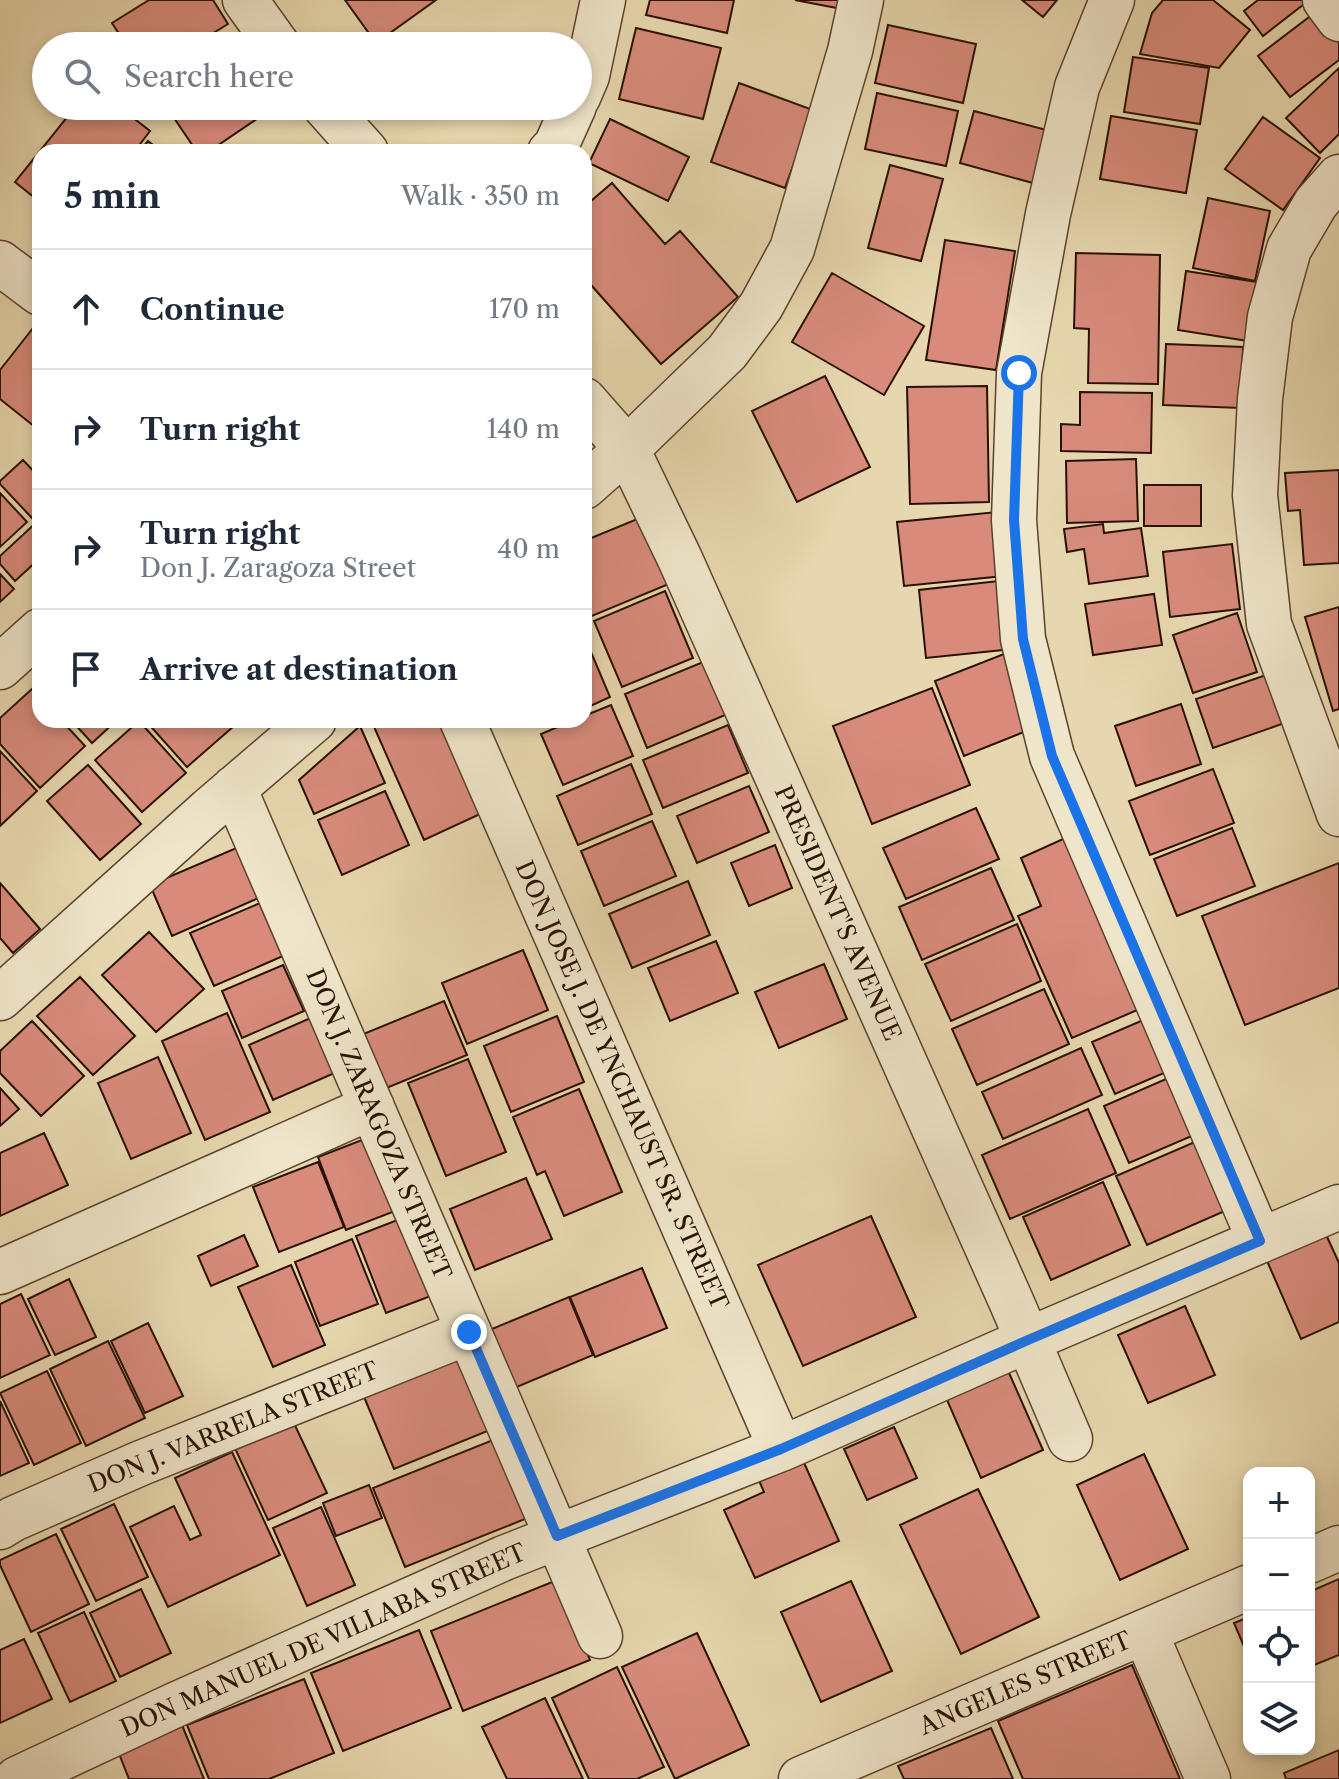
<!DOCTYPE html>
<html lang="en">
<head>
<meta charset="utf-8">
<style>
  :root { --surface:#fff; --page:#f6f6f7; --text:#1f2937; --muted:#747a83; --line:#e0e1e3 }
  body { margin:0; font-family:"Libre Caslon Text",serif; background:var(--page); color:var(--text) }
  .controls { position:absolute; right:24px; bottom:24px; display:grid; overflow:hidden; border-radius:16px; box-shadow:0 4px 12px #0003 }
  .controls button { width:72px; height:72px; display:grid; place-items:center; padding:0; border:0; border-bottom:2px solid var(--line); background:var(--surface); color:var(--text); font:40px sans-serif }
  .stop { position:absolute; width:24px; height:24px; margin:-18px; border:6px solid #1a73e8; border-radius:50%; background:#fff }
  .stop.end { background:#1a73e8; border-color:#fff; box-shadow:0 2px 8px #0008 }
  .list { margin:0; padding:0; list-style:none }
  h2 { display:flex; justify-content:space-between; align-items:center; height:104px; margin:0; padding:0 32px; font-size:34px }
  h2 small { font-size:26px; font-weight:400; color:var(--muted) }
  .list li { display:grid; grid-template-columns:52px 1fr auto; gap:24px; align-items:center; box-sizing:border-box; height:120px; padding:0 32px; border-top:2px solid var(--line) }
  .list b { display:block; font-size:30px; white-space:nowrap }
  .list p { margin:0; font-size:26px; white-space:nowrap; color:var(--muted) }
  .list em { font-size:26px; font-style:normal; color:var(--muted) }
  .icon { flex:none; width:44px; height:44px; fill:none; stroke:currentColor; stroke-width:2; stroke-linecap:round; stroke-linejoin:round }
  .map { position:relative; flex:none; width:1339px; height:1779px; overflow:hidden }
  .search { position:absolute; background:var(--surface); box-shadow:0 4px 12px #0003; left:32px; top:32px; width:560px; height:88px; display:flex; align-items:center; gap:20px; box-sizing:border-box; padding:0 28px; border-radius:44px; color:var(--muted); font-size:30px }
  .panel { position:absolute; background:var(--surface); box-shadow:0 4px 12px #0003; left:32px; top:144px; width:560px; height:584px; border-radius:24px }
  .map>svg:first-child { display:block }
  .building { fill:#d88b7b; stroke:#2a1003; stroke-width:2 }
  .lines { fill:none; stroke-linecap:round; stroke-linejoin:round }
  .minor-casing { stroke:#59422e; stroke-width:47 }
  .minor { stroke:#efe5ca; stroke-width:44 }
  .route { stroke:#1a73e8; stroke-width:10 }
  .labels { text-anchor:middle; dominant-baseline:central; stroke-width:6; stroke-linejoin:round; paint-order:stroke }
  .street-label { font-size:24px; fill:#2a1003; stroke:#efe5ca }
</style>
</head>
<body>
<div class="map">
<svg width="1339" height="1779" viewBox="0 0 1339 1779">
  <rect width="100%" height="100%" fill="#e7d7ae"/>
  <filter id="stains"><feTurbulence type="fractalNoise" baseFrequency=".0025" numOctaves="4"/><feColorMatrix values="0 0 0 0 .2 0 0 0 0 .09 0 0 0 0 .02 0 0 0 .5 -.17"/></filter>
  <radialGradient id="worn" r=".72"><stop offset=".6" stop-color="#630" stop-opacity="0"/><stop offset="1" stop-color="#630" stop-opacity=".3"/></radialGradient>
  <path class="building" d="M149 0H213L228 24 192 46H127L112 23Z
    M345 0H436L376 43Z
    M650 0H734L727 33 646 15Z
    M795 0H844L842 9Z
    M1022 0H1057L1043 17Z
    M1163 0H1213L1250 30 1219 68 1140 54 1152 13Z
    M1258 0H1308V1L1263 36 1244 11Z
    M1325 5 1339 24V60L1290 97 1258 56Z
    M888 25 976 44 963 103 875 83Z
    M636 28 721 48 703 119 619 99Z
    M1133 57 1209 68 1200 124 1124 112Z
    M1339 68V134L1320 153 1286 118Z
    M739 83 813 110 785 188 711 162Z
    M877 93 958 111 946 166 865 149Z
    M76 106H118L150 131 134 152H40V202L15 182Z
    M166 106H276L208 152H197Z
    M974 111 1054 132 1040 185 960 163Z
    M1111 116 1197 130 1186 193 1100 179Z
    M1263 117 1320 158 1283 210 1225 169Z
    M610 119 689 157 668 201 589 163Z
    M148 141 162 152H139Z
    M890 165 943 179 921 261 868 248Z
    M612 183 665 244 680 231 738 297 661 364 584 277V207Z
    M1208 198 1270 211 1255 281 1193 268Z
    M945 240 1015 251 996 370 926 360Z
    M1076 253 1160 255 1158 384 1088 383 1089 329 1074 328Z
    M1186 271 1257 282 1248 341 1178 330Z
    M832 273 924 326 884 395 792 342Z
    M37 323 40 325V431L0 399V370Z
    M1166 344 1243 347 1241 408 1163 405Z
    M825 376 870 467 797 502 752 411Z
    M987 386 989 502 910 504 907 387Z
    M1080 392 1152 393 1151 453 1061 451V424L1080 425Z
    M1136 459 1138 521 1067 523 1066 461Z
    M23 460 40 478V511L32 518 0 484V481Z
    M1339 470V563L1304 565 1300 510 1288 511 1285 473Z
    M1144 485H1201V526H1144Z
    M0 493 27 522 0 547Z
    M1007 511 1014 575 904 586 897 522Z
    M647 515 676 581 587 618 584 610V541Z
    M40 519V558L15 581 0 564V556Z
    M1103 524 1104 533 1141 528 1148 576 1089 584 1084 549 1067 552 1064 529Z
    M1232 544 1240 609 1170 617 1163 552Z
    M0 574 14 589 0 602Z
    M1016 579 1024 648 926 658 919 590Z
    M665 591 693 658 622 687 594 621Z
    M1154 594 1162 645 1093 655 1085 604Z
    M1339 607V709L1333 711 1305 617Z
    M1237 613 1257 672 1193 693 1173 635Z
    M588 645 610 697 584 709V646Z
    M1009 652 1039 726 964 756 935 681Z
    M708 660 730 713 647 748 625 694Z
    M1266 675 1282 724 1213 748 1196 699Z
    M932 688 970 785 872 824 833 726Z
    M32 689 40 698V720H61L85 746 40 788 0 744V718Z
    M1181 704 1201 764 1136 786 1115 726Z
    M611 705 633 756 563 785 541 734 574 720H584V716Z
    M71 720H117L92 743Z
    M145 720H228L234 726 187 767Z
    M371 720H451L491 809 424 840Z
    M139 721 186 773 142 812 95 760Z
    M728 725 748 773 663 808 643 760Z
    M360 726 385 783 314 814 299 780Z
    M0 751 37 791 0 826Z
    M631 764 652 814 578 845 557 796Z
    M88 765 141 824 100 860 47 801Z
    M1213 769 1234 823 1150 855 1129 801Z
    M749 786 769 832 697 863 677 816Z
    M385 791 409 845 342 875 318 820Z
    M976 808 999 859 906 899 883 848Z
    M652 821 676 876 604 906 581 851Z
    M1232 828 1255 886 1177 916 1154 859Z
    M1074 834 1149 1005 1072 1038 1018 916 1041 906 1021 858Z
    M248 843 270 893 172 936 150 885Z
    M775 845 792 888 749 906 731 863Z
    M1339 863V988L1245 1025 1202 916Z
    M991 868 1014 920 922 960 899 907Z
    M688 881 710 935 632 968 609 914Z
    M0 883 40 929 13 953 0 938Z
    M267 900 290 953 214 986 190 933Z
    M1017 924 1041 981 951 1021 925 964Z
    M149 932 204 989 156 1032 102 975Z
    M716 941 738 993 670 1021 648 968Z
    M523 950 548 1010 467 1044 442 983Z
    M824 964 847 1019 779 1048 755 992Z
    M283 965 304 1011 242 1038 222 991Z
    M80 977 135 1036 93 1075 37 1016Z
    M1044 989 1069 1044 977 1085 952 1029Z
    M444 1001 467 1055 384 1089 361 1035Z
    M227 1013 270 1112 205 1140 162 1041Z
    M322 1013 346 1068 273 1100 249 1045Z
    M1155 1015 1178 1067 1115 1094 1092 1042Z
    M557 1016 584 1082 511 1112 484 1046Z
    M32 1021 84 1076 41 1116 0 1073V1051Z
    M1081 1048 1102 1095 1003 1139 982 1092Z
    M158 1057 191 1133 131 1159 98 1083Z
    M468 1059 506 1152 446 1176 408 1083Z
    M1182 1072 1208 1129 1129 1163 1104 1106Z
    M0 1088 19 1109 0 1126Z
    M579 1089 622 1192 564 1216 545 1171 537 1175 513 1117Z
    M1088 1109 1116 1173 1010 1219 982 1155Z
    M44 1133 68 1185 0 1216V1153Z
    M380 1133 408 1206 346 1230 318 1157Z
    M1204 1138 1234 1207 1147 1245 1116 1176Z
    M318 1162 344 1227 279 1252 253 1187Z
    M526 1178 552 1239 475 1270 450 1209Z
    M1103 1182 1130 1245 1051 1280 1023 1217Z
    M413 1214 444 1291 386 1313 356 1236Z
    M871 1216 916 1317 803 1366 758 1265Z
    M1323 1228 1339 1263V1322L1301 1339 1264 1254Z
    M244 1235 258 1266 211 1286 198 1256Z
    M352 1239 378 1304 320 1326 295 1262Z
    M291 1265 325 1345 273 1367 238 1287Z
    M642 1268 667 1328 595 1357 570 1297Z
    M69 1279 96 1337 55 1355 28 1299Z
    M21 1294 50 1355 0 1378V1304Z
    M569 1297 593 1355 512 1389 487 1331Z
    M1185 1306 1215 1375 1148 1403 1118 1335Z
    M148 1323 183 1396 145 1413 111 1341Z
    M108 1341 145 1418 86 1446 50 1369Z
    M463 1351 495 1428 394 1469 362 1392Z
    M1006 1366 1043 1450 981 1478 944 1393Z
    M47 1371 81 1443 34 1465 0 1393Z
    M0 1401 29 1463 0 1476Z
    M291 1417 327 1493 268 1520 233 1444Z
    M894 1427 917 1478 867 1500 844 1449Z
    M508 1434 540 1513 405 1567 373 1488Z
    M232 1452 280 1555 168 1607 130 1527 174 1506 190 1540 201 1535 175 1478Z
    M1144 1454 1188 1549 1120 1580 1077 1485Z
    M801 1456 839 1541 755 1578 724 1510 764 1492 757 1476Z
    M369 1485 382 1518 336 1536 323 1503Z
    M978 1489 1039 1617 961 1654 900 1525Z
    M114 1504 148 1577 96 1601 61 1529Z
    M321 1507 355 1585 307 1606 273 1528Z
    M56 1534 89 1604 31 1632 0 1565V1560Z
    M1339 1579V1655L1309 1667V1592Z
    M557 1580 590 1660 463 1711 431 1631Z
    M851 1581 892 1671 821 1702 781 1612Z
    M141 1589 171 1653 120 1677 90 1613Z
    M84 1612 116 1681 70 1702 38 1633Z
    M1249 1617V1658L1234 1623Z
    M419 1630 451 1708 343 1751 311 1673Z
    M697 1633 749 1745 675 1779 622 1667Z
    M24 1639 52 1699 0 1723V1650Z
    M1132 1665 1180 1779H1023L998 1721Z
    M617 1667 664 1767 637 1779H589L552 1698Z
    M304 1679 334 1753 269 1779H209L187 1725Z
    M545 1698 583 1779H507L482 1727Z
    M182 1725 204 1779H129L118 1751Z
    M991 1728 1013 1779H904L898 1766Z
    M1339 1750V1779H1286L1284 1773Z"/>
  <g class="lines">
    <g class="minor-casing">
      <path id="minor" d="M245 0 278 46
        M1112 0 1077 87 1048 214 1019 373 1014 520 1023 639 1052 756 1260 1241
        M1325 0 1339 19
        M578 97 587 76 603 0
        M325 106 366 152
        M550 152 556 146 574 106
        M1339 177 1316 203 1289 249 1270 317 1260 399 1255 495 1269 624 1339 814
        M0 263 40 293
        M584 400 627 449 680 559 1011 1301 1070 1439
        M584 487 627 449 727 352 761 306 792 249 850 51 861 0
        M0 667 40 631
        M462 720 781 1449
        M234 788 600 1636
        M0 998 209 810 314 720
        M0 1272 372 1107
        M0 1527 13 1519 141 1463 469 1332
        M1309 1561 1339 1548
        M1145 1632 1208 1779
        M17 1779 175 1705 504 1558 781 1449 1028 1340 1339 1207
        M801 1779 1249 1587"/>
    </g>
    <use href="#minor" class="minor"/>
  </g>
  <g class="lines">
    <path class="route" d="M469 1332 557 1536 781 1449 1028 1340 1260 1241 1052 756 1023 639 1014 520 1019 373"/>
  </g>
  <g class="labels">
    <g class="street-label">
      <text transform="translate(838 913) rotate(66)">PRESIDENT'S AVENUE</text>
      <text transform="translate(622 1085) rotate(66)">DON JOSE J. DE YNCHAUST SR. STREET</text>
      <text transform="translate(379 1124) rotate(67)">DON J. ZARAGOZA STREET</text>
      <text transform="translate(233 1427) rotate(-22)">DON J. VARRELA STREET</text>
      <text transform="translate(323 1640) rotate(-24)">DON MANUEL DE VILLABA STREET</text>
      <text transform="translate(1025 1683) rotate(-23)">ANGELES STREET</text>
    </g>
  </g>
  <rect width="100%" height="100%" filter="url(#stains)"/>
  <rect width="100%" height="100%" fill="url(#worn)"/>
</svg>
<div class="controls">
<button>+</button>
<button>−</button>
<button><svg class="icon" aria-label="locate" viewBox="0 0 24 24"><circle cx="12" cy="12" r="6"/><path d="M12 2v4M12 18v4M2 12h4M18 12h4"/></svg></button>
<button><svg class="icon" aria-label="layers" viewBox="0 0 24 24"><path d="M12 4l9 5-9 5-9-5zM3 14l9 5 9-5"/></svg></button>
</div>
<div class="stop" style="left:1019px;top:373px"></div>
<div class="stop end" style="left:469px;top:1332px"></div>
<div class="search"><svg class="icon" aria-label="search" viewBox="0 0 24 24"><circle cx="10" cy="10" r="6"/><path d="M15 15l6 6"/></svg>Search here</div>
<section class="panel">
<h2>5 min<small>Walk · 350 m</small></h2>
<ul class="list">
<li><svg class="icon" aria-label="ahead" viewBox="0 0 24 24"><path d="M12 20V5M6 11l6-6 6 6"/></svg><div><b>Continue</b></div><em>170 m</em></li>
<li><svg class="icon" aria-label="right" viewBox="0 0 24 24"><path d="M7 20v-9h11M14 6l5 5-5 5"/></svg><div><b>Turn right</b></div><em>140 m</em></li>
<li><svg class="icon" aria-label="right" viewBox="0 0 24 24"><path d="M7 20v-9h11M14 6l5 5-5 5"/></svg><div><b>Turn right</b><p>Don J. Zaragoza Street</p></div><em>40 m</em></li>
<li><svg class="icon" aria-label="arrive" viewBox="0 0 24 24"><path d="M6 21V4h12l-3 4 3 4H6"/></svg><div><b>Arrive at destination</b></div></li>
</ul>
</section>
</div>
</body>
</html>
